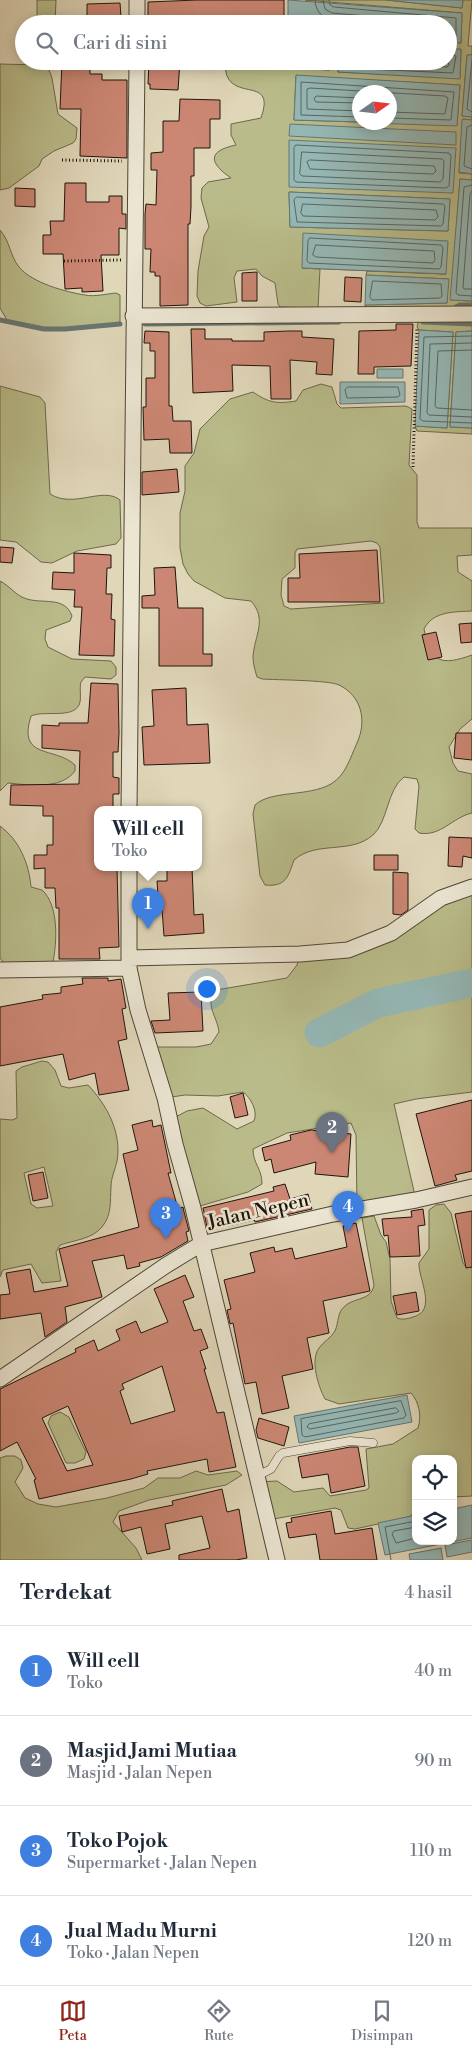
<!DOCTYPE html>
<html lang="id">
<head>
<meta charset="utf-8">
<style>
  :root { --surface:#fff; --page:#f2f2f3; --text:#1f2937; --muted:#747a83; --line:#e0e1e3; --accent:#8f2418 }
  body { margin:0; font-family:"Libre Bodoni",serif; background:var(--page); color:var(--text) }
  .controls { position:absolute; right:15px; bottom:15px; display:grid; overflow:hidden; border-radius:10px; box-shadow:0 2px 12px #0003 }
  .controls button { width:45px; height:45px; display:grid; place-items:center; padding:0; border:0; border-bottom:1px solid var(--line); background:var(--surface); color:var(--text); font:25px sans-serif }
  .compass { position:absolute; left:352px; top:85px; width:45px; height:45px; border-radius:50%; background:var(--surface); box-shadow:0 2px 12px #0003; rotate:76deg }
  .you { position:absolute; left:206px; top:988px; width:18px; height:18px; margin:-12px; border:4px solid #fff; border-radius:50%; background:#1a73e8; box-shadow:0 0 0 8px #1a73e833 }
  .badge { display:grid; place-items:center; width:32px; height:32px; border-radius:50%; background:var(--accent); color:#fff; font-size:16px; font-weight:700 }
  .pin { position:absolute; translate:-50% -41px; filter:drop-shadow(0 1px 2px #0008) }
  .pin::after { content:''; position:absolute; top:26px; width:18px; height:15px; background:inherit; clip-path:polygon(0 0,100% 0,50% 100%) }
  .popup { position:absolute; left:94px; top:806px; width:108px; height:65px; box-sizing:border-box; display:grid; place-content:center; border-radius:10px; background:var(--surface); filter:drop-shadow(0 1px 4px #0005); font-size:16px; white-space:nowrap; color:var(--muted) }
  .popup b { font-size:19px; color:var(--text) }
  .popup::after { content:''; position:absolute; left:50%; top:100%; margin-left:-10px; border:10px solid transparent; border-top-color:var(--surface) }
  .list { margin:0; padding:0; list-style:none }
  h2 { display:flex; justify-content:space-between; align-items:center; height:65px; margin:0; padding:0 20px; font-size:21px }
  h2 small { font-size:16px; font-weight:400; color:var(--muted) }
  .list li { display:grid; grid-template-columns:32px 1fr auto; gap:15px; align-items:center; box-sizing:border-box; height:90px; padding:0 20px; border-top:1px solid var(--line) }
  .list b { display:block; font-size:19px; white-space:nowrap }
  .list p { margin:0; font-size:16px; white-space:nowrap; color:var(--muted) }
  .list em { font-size:16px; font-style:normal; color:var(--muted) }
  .icon { flex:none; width:28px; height:28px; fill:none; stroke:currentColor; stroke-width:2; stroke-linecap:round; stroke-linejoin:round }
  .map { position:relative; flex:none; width:472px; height:1560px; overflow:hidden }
  .search { position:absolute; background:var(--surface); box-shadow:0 2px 12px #0003; left:15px; right:15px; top:15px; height:55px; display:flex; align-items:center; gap:12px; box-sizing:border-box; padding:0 18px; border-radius:28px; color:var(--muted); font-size:19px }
  .sheet { height:425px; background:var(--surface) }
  nav { display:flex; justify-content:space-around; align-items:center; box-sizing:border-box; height:70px; border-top:1px solid var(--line); background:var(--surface); font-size:14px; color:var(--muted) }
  nav a { display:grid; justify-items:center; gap:2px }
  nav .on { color:var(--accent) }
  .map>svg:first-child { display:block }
  .green { fill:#b9bc8a; stroke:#6c684b; fill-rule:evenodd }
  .water { fill:#95b8b6; stroke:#667772 }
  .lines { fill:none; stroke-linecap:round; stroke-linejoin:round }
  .shore { stroke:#5a6661; stroke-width:1 }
  .stream { stroke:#667772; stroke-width:5 }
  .river { stroke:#95b8b6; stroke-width:29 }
  .building { fill:#cc8774; stroke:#1f150c; fill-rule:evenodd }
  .lane-casing { stroke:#4f4637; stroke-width:9 }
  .street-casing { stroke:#4f4637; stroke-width:17 }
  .path { stroke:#1f150c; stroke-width:3; stroke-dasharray:1 2.5; stroke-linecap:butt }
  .lane { stroke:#ebe5d2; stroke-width:8 }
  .street { stroke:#ebe5d2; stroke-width:15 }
  .labels { text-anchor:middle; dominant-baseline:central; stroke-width:5; stroke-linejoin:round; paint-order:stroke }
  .street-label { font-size:19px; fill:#1f150c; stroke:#ebe5d2 }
</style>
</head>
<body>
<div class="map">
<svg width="472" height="1560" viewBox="0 0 472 1560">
  <rect width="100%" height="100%" fill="#e0d7b9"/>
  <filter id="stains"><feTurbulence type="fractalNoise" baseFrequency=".004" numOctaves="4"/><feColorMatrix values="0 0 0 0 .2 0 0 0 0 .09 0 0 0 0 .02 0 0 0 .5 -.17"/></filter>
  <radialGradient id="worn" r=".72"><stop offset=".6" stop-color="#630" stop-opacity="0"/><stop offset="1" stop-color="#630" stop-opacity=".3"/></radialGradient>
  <path class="green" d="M37 0H56L55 24H41L37 21Z
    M305 0H386L462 8 463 0H472L468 46H472V55H467L462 116 472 117V120L463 119 459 173 472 174V180L460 179 451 300 472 301V331L456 332 450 427 472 428V434L417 431 415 426 447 428 453 332 419 330 417 327 419 318 364 313 365 305 447 303 448 279 366 275 367 271 446 274 302 268 320 269 318 308 280 307 278 304 275 283 262 276 256 269 237 271 234 278 237 302 206 306 200 303 197 296 198 271 204 236 209 227 201 198 202 188 208 182 231 178C209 163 207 151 236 145L231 135V124L261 118C278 71 223 108 225 61H295L297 68 329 70 330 61H339L338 72 460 78 461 50 448 49V42L461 43 462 13ZM296 76 460 85 457 125 294 120ZM289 192 450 199 448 231 290 227Z
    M0 64 38 65 49 70 52 78 58 114 77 128 76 139 73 143 54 151 42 159 39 166 9 188 0 190Z
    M0 230C10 241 10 256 19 267 32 283 66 292 85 295 94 297 106 294 116 293L120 295V324C82 327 44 334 7 320L0 308Z
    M321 384 332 387 337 404 341 408 406 406 412 409 409 465 417 475V522L419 528H472V555L457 556 458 572 472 581V611C454 612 433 611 424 629 431 663 441 666 472 655V719L460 729 449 747 453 763 458 771 472 774V813C453 817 441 837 419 833L415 829 419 786 417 779 404 777C387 789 388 822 373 835 350 855 317 840 294 860 288 877 286 887 265 885L260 876 253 814 255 805C271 790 308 797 331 784 346 775 350 758 357 743 367 721 362 696 339 685 329 680 276 680 262 679L257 677C255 670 253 664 253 657 254 636 268 620 251 601L225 598 194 581 188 574 183 564 180 548V513L185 491V466L194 453 200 429 230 399 253 392C269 403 277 404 296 401L303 390ZM371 541 377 543 380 547 384 603 291 609 284 606 281 595 282 579 295 568V553L297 549Z
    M0 386 40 397 45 403 50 494C74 509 103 486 120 500L121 538 116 544 77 551 52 563 41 562 16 542 0 540Z
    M0 581C10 586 16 596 27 599 43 604 65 596 72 616L70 621 46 630 45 639 48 647 72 659 111 661 116 667V675L111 679 85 677 81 682C79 689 82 699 79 705 72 719 44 710 31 716 17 760 55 746 75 765V771C61 790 29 785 8 783L0 791Z
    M0 826C19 840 29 863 31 887L42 890C59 905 57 942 53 962L4 963 0 958Z
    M472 887V1092L416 1099 394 1104 416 1200 357 1205 356 1135 351 1123 287 1133 253 1149C253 1164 262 1168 262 1184L248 1192 193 1208 170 1120 187 1111 203 1108 237 1129 254 1121C258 1111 251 1098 243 1092L218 1096 185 1095 165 1098 150 1047H196L211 1044 219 1032C217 1015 204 1005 216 990L287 978 297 965 300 954 348 950Z
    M42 1061 48 1062 55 1070 61 1086 69 1088 88 1085C107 1105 122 1133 117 1161 115 1170 111 1178 111 1187 110 1201 112 1215 102 1227 92 1239 75 1240 60 1245L56 1252 61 1281 42 1283 31 1264 3 1270 0 1277V1119L12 1120 17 1118 16 1071 22 1067ZM44 1167 53 1206 37 1208 31 1204 24 1173Z
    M444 1204 451 1213 463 1263 466 1267H472V1496L453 1497V1459H416V1509L410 1517 355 1529 348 1528 341 1510 335 1508 268 1520 258 1482 277 1481 294 1492 323 1488 330 1496 366 1490 369 1488 366 1449 393 1444 418 1428C422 1416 419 1402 411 1393L339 1404 325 1399C318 1386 310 1360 319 1348 324 1341 331 1338 335 1331 339 1322 337 1312 345 1306 355 1297 371 1301 374 1285L362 1218 374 1216 381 1235 386 1242 390 1259 391 1301 397 1318C402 1320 407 1319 413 1317 438 1311 418 1278 419 1263L429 1249V1210L436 1205Z
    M60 1412 69 1417 86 1452 84 1459 75 1463H66L48 1423 51 1416Z
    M6 1456H15L21 1460 23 1468 15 1482 25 1498 38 1504 56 1507 107 1498 144 1488 158 1478H180L196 1471 208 1475 237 1471 242 1475 226 1485 149 1500 119 1511 113 1522 136 1548 142 1560H0V1458Z"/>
  <path class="water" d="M288 0 462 13 461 43 448 42V24H288Z
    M386 0H463L462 8Z
    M448 49H461L460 79 338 72 339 61H448Z
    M467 55H472V117L462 116Z
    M295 61H330V70L296 68Z
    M296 75 460 85 457 126 370 123 390 122V92H360L359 122 294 120Z
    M462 119 472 120V174L459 172Z
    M290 124 456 132V145L289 136Z
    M289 140 456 148 453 193 289 187Z
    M460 179 472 180V301L450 300Z
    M289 192 450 199 448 231 290 227Z
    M303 233 448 241 446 274 302 268Z
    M366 275 449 279 447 303 365 305Z
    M419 330 453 332 447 428 415 426Z
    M472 331V428L450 427 456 332Z
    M377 369H403V378H377Z
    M340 382H405V402L340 404Z
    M407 1395 412 1422 299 1443 294 1416Z
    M472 1505V1538L385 1555 378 1523 416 1515V1541H453V1509Z
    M472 1540V1552L447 1557 445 1545Z
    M441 1548 443 1560H410L409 1554Z"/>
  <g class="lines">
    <path class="shore" d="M315 0C316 25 345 22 364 24
      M323 0 325 9 332 13 449 23 451 29 448 31
      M329 0 330 5 334 7 456 18V36L448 37
      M472 60 467 109 472 112
      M343 61 346 68 453 73 456 56 448 54
      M350 61 447 67 449 65 448 60
      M360 98 316 96 314 99 316 102 360 103
      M360 111 307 109V89L310 88 445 96 448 98 445 114 390 112
      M360 117 301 115V82L454 92 451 120 390 118
      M472 125 467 127 464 166 472 169
      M296 145 449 153 451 156 449 186 446 188 296 182 294 180V148Z
      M302 152 442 159 444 161 443 179 440 182 302 176 300 174Z
      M310 160 434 166 436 171 433 174 310 169 307 162Z
      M472 185 464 187 456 293 458 295 472 296
      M472 191 470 194 463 287 464 289H472
      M297 197 443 204 445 206 443 224 441 226 297 222 294 200Z
      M303 204 436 210 438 217 435 220 303 216 301 213Z
      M310 238 441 245 443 248 441 267 439 269 309 263 307 261 308 241Z
      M316 245 434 251 435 260 433 263 316 257 313 255Z
      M373 281 441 284 442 296 440 298 372 300 370 297Z
      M472 336 424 337 420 419 423 421 472 423
      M472 343 430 344 427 413 429 415 472 417
      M472 350 438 351 435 406 437 408 472 410
      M348 387H398L400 395 398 397 347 398 345 390Z
      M401 1401 406 1415 404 1418 305 1437 302 1435 301 1419Z
      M396 1408 399 1411 396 1413 310 1429 307 1427 309 1424Z
      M416 1527 394 1531 392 1534 396 1543 416 1538
      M391 1560 385 1527 416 1521"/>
    <path class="stream" d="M456 307 460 305H472
      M0 320 44 329H65L120 324
      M423 322 472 324
      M145 324 339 322"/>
    <path class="river" d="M319 1033 378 1003 472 983"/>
  </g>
  <path class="building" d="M197 0H284V17L222 16V24H179V17H148V2Z
    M120 3 121 17 87 18V4Z
    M62 61H90V74H102V80H127V158L80 156 81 109H60Z
    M149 61H180L178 90 150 89V84H148Z
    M180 99 220 100V119H210V148H194V176H191V207L190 224H188V305L160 306V276H155V272H150L151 249H145V214L146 204 156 205 157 170H151V153L163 152V121H179Z
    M65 183H86V202H109V196H122V214H126V229L119 228V255H101L103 291 82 292V288L65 289 63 254H43V235H51L50 221H64Z
    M15 188 35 189V207L15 206Z
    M257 272V301H242V273Z
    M345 277 362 278 361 302 344 301Z
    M396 324H413L411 366 374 367V374H358L359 331 396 330Z
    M191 329H205V339H232V341H264V332L288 331H302V337L334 339 332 375 316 374 317 362 290 360 291 399H271L270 366 232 365 233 391 193 393Z
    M145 331 169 332V406H172L173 421H191L192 453H170L169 439 144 440 143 407H146V378H155V351H150V343H144Z
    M177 469 179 492 142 495V472Z
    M0 547 14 548 12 563 0 562Z
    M377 550 380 602H288V578H300L299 554Z
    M74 553 111 555V568H107L106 594H112L111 619 115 620 114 656 79 655 82 607H74L75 590 52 589 53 572 74 573Z
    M175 567 178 608H203V654H212V666H159V608H142V596L155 595 154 568Z
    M472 623V642L461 643 459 624Z
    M436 632 442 657 428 660 422 635Z
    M91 683 118 684 119 733 118 752H113V777L119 778V794H113V810H98V868H117L119 947 99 948 100 959H59V908H56L55 888H45V868L34 869V855H47V845H53V816H43V806L10 805 11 785 79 784 80 751 42 748V725L59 726V723H88Z
    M186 688 187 725 208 724 210 763 144 765 142 727 154 726 152 690Z
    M456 733H472V760L454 758Z
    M449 837 472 838V858L463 856 462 867 448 866Z
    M374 855H398V870H374Z
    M167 868H192L194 915 203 914 204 933 164 936 161 896H158L157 881H167Z
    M393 872 408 873V910L401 915 393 914Z
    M82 978H108V981L121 979 126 1008 122 1009 127 1039 118 1041 129 1090 99 1095 95 1073 69 1080 63 1054 0 1066V1007L43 999 42 995 61 993V987L83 984Z
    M201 992 203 1031 155 1033 151 1021 170 1020 168 993Z
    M243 1093 248 1115 235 1118 230 1097Z
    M472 1100V1171L455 1175 457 1180 435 1186 416 1114Z
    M152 1120 153 1127 161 1125 171 1173H168L178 1209 183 1207 184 1212 189 1231 186 1232 188 1241 161 1257 139 1263 140 1266 127 1269 124 1255 92 1261 102 1297 65 1307 67 1322 45 1337 41 1313 0 1319V1295L10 1294 6 1273 30 1269 34 1292 68 1286 59 1249 139 1227 123 1154 138 1150 132 1125Z
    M311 1130 351 1134 348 1177 315 1174 316 1162 274 1173 271 1159 265 1161 262 1148 291 1140 290 1135Z
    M43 1172 48 1198 33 1201 28 1175Z
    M285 1184 290 1199 308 1194 312 1209 255 1222 254 1220 228 1226 227 1222 207 1227 203 1208 274 1191 273 1187Z
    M423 1209 425 1225 418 1226 420 1256 390 1257 388 1235 384 1236 382 1219 412 1217 411 1211Z
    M472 1211V1267L466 1268 455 1214Z
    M356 1223 370 1291 323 1301 329 1333 307 1338 313 1369 282 1376 289 1408 262 1414 256 1382 245 1384 233 1323 230 1324 227 1310 231 1309 224 1280 255 1272 250 1253 274 1247 275 1252 292 1248 295 1259 347 1247 343 1226Z
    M185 1275 194 1297 183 1301 194 1331 201 1329 208 1348 200 1351 206 1369H204L217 1413 224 1412 236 1467 209 1472 207 1459 147 1471 148 1474 131 1479 39 1499 34 1480 36 1479 17 1442 0 1451V1389L76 1352 75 1349 94 1340 98 1351 120 1340 116 1330 136 1321 141 1333 168 1322 154 1289ZM162 1366 175 1411 131 1424 120 1391 124 1389 122 1384ZM68 1406 93 1465 67 1471 42 1418Z
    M416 1292 419 1311 397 1315 393 1296Z
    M259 1418 289 1427 284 1446 258 1438 256 1430Z
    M350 1447H358L365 1486 331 1493 328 1474 302 1478 298 1457Z
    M222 1489 227 1512 239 1509 247 1558 236 1560H179V1555L210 1548 202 1516 165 1524 170 1549 147 1554 141 1527 122 1532 119 1516 173 1505 172 1501Z
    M331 1511 335 1534 372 1528 377 1560H320L316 1534 289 1538 286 1523 292 1522 291 1518Z"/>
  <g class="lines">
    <g class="lane-casing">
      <path id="lane" d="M257 1476 271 1469 279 1456 283 1453 350 1441 373 1443"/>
    </g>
    <g class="street-casing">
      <path id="street" d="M137 24V0
        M133 316 472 314
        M129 810 137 61
        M129 868V968L138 1010 165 1098 175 1144 193 1208 277 1560
        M129 958 300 954 348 950 391 933 441 898 472 887
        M0 970 129 968
        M0 1379 165 1266 201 1244 333 1214 416 1200 472 1187"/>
    </g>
    <path class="path" d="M62 160 122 161
      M64 261 121 260
      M413 467 417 329"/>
    <use href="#lane" class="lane"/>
    <use href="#street" class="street"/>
  </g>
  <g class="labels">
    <g class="street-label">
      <text transform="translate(258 1211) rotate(-13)">Jalan Nepen</text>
    </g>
  </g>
  <rect width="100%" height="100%" filter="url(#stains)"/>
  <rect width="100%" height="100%" fill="url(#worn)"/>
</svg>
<div class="controls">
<button><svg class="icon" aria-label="locate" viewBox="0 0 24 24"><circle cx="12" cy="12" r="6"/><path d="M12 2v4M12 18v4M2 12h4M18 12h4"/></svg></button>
<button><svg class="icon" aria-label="layers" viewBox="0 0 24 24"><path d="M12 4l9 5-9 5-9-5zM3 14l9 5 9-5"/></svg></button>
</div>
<svg class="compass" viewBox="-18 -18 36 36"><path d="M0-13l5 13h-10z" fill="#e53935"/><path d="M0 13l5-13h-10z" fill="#747a83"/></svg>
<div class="you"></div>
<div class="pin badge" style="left:148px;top:929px;background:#3f7fe0">1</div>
<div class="popup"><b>Will cell</b>Toko</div>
<div class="pin badge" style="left:332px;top:1153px;background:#6b7280">2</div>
<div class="pin badge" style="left:166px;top:1239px;background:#3f7fe0">3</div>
<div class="pin badge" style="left:348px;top:1232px;background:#3f7fe0">4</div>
<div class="search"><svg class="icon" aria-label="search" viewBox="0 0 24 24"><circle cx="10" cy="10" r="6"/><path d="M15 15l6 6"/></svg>Cari di sini</div>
</div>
<section class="sheet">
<h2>Terdekat<small>4 hasil</small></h2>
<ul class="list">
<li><span class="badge" style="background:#3f7fe0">1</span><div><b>Will cell</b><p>Toko</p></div><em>40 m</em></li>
<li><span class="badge" style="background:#6b7280">2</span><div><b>Masjid Jami Mutiaa</b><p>Masjid · Jalan Nepen</p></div><em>90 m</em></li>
<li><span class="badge" style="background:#3f7fe0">3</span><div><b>Toko Pojok</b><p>Supermarket · Jalan Nepen</p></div><em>110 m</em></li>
<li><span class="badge" style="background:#3f7fe0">4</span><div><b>Jual Madu Murni</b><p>Toko · Jalan Nepen</p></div><em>120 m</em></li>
</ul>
</section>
<nav>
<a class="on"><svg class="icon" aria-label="map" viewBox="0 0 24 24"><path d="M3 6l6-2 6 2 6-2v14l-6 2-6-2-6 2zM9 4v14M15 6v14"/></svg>Peta</a>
<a><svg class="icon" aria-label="directions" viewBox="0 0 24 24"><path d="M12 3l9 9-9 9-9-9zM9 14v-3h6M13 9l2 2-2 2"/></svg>Rute</a>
<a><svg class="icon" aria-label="saved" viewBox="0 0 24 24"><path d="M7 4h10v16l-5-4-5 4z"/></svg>Disimpan</a>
</nav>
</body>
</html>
